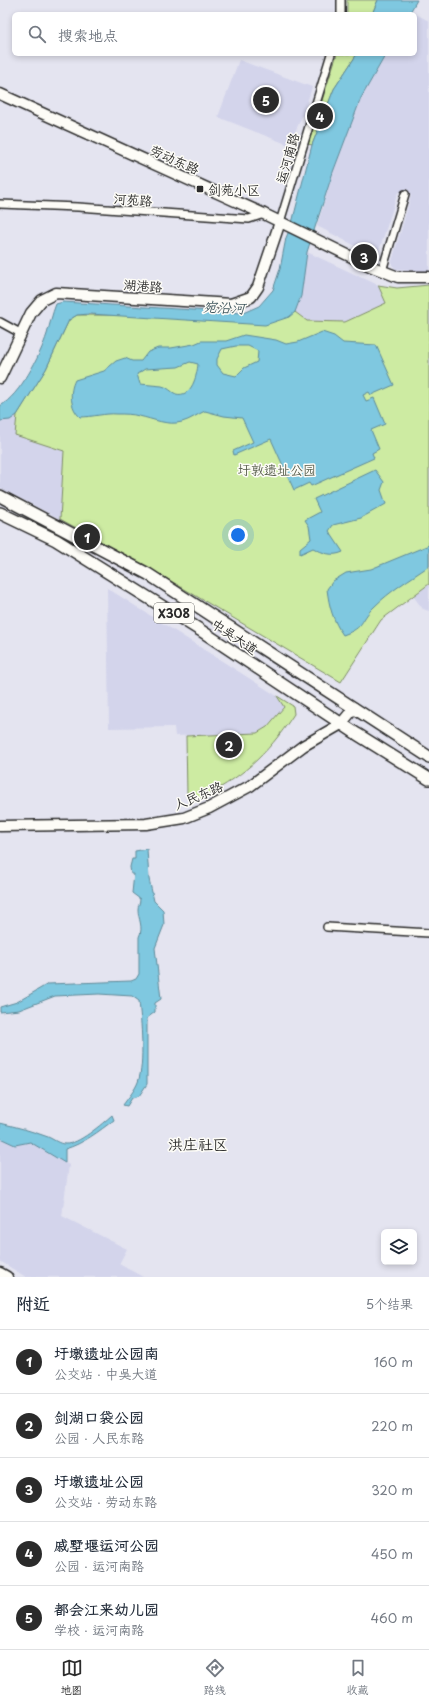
<!DOCTYPE html>
<html lang="zh">
<head>
<meta charset="utf-8">
<style>
  :root { --surface:#fff; --page:#f6f6f7; --text:#1f2937; --muted:#747a83; --line:#e0e1e3; --accent:#2b2b2b }
  body { margin:0; font-family:"Playpen Sans","LXGW WenKai TC",sans-serif; background:var(--page); color:var(--text) }
  .controls { position:absolute; right:12px; bottom:12px; display:grid; overflow:hidden; border-radius:6px; box-shadow:0 2px 6px #0003 }
  .controls button { width:36px; height:36px; display:grid; place-items:center; padding:0; border:0; border-bottom:1px solid var(--line); background:var(--surface); color:var(--text); font:20px sans-serif }
  .you { position:absolute; left:238px; top:535px; width:14px; height:14px; margin:-10px; border:3px solid #fff; border-radius:50%; background:#1a73e8; box-shadow:0 0 0 6px #1a73e833 }
  .badge { display:grid; place-items:center; width:26px; height:26px; border-radius:50%; background:var(--accent); color:#fff; font-size:13px; font-weight:700 }
  .pin { position:absolute; translate:-50% -50%; border:2px solid #fff; box-shadow:0 1px 4px #0006 }
  .list { margin:0; padding:0; list-style:none }
  h2 { display:flex; justify-content:space-between; align-items:center; height:52px; margin:0; padding:0 16px; font-size:17px }
  h2 small { font-size:13px; font-weight:400; color:var(--muted) }
  .list li { display:grid; grid-template-columns:26px 1fr auto; gap:12px; align-items:center; box-sizing:border-box; height:64px; padding:0 16px; border-top:1px solid var(--line) }
  .list b { display:block; font-size:15px; white-space:nowrap }
  .list p { margin:0; font-size:13px; white-space:nowrap; color:var(--muted) }
  .list em { font-size:13px; font-style:normal; color:var(--muted) }
  .icon { flex:none; width:22px; height:22px; fill:none; stroke:currentColor; stroke-width:2; stroke-linecap:round; stroke-linejoin:round }
  .map { position:relative; flex:none; width:429px; height:1277px; overflow:hidden }
  .search { position:absolute; background:var(--surface); box-shadow:0 2px 6px #0003; left:12px; right:12px; top:12px; height:44px; display:flex; align-items:center; gap:10px; box-sizing:border-box; padding:0 14px; border-radius:6px; color:var(--muted); font-size:15px }
  .sheet { height:372px; background:var(--surface) }
  nav { display:flex; justify-content:space-around; align-items:center; box-sizing:border-box; height:56px; border-top:1px solid var(--line); background:var(--surface); font-size:11px; color:var(--muted) }
  nav a { display:grid; justify-items:center; gap:2px }
  nav .on { color:var(--accent) }
  .map>svg:first-child { display:block }
  .built { fill:#d3d4eb }
  .green { fill:#cdeba2; stroke:#7c8b66 }
  .water { fill:#7fc8e0; stroke:#5d8998; fill-rule:evenodd }
  .lines { fill:none; stroke-linecap:round; stroke-linejoin:round }
  .street-casing { stroke:#2b2b2b; stroke-width:10 }
  .secondary-casing { stroke:#2b2b2b; stroke-width:13 }
  .primary-casing { stroke:#2b2b2b; stroke-width:14 }
  .street { stroke:#fdfcf7; stroke-width:7 }
  .secondary { stroke:#fdfcf7; stroke-width:10 }
  .primary { stroke:#fdfcf7; stroke-width:11 }
  .poi-dot { fill:#2b2b2b; stroke:#fdfcf7; stroke-width:1.5 }
  .labels { text-anchor:middle; dominant-baseline:central; stroke-width:3; stroke-linejoin:round; paint-order:stroke }
  .shield { fill:#fdfcf7; stroke:#6a6a68; stroke-width:1 }
  .shield-label { font-size:12px; font-weight:bold; fill:#2b2b2b }
  .street-label { font-size:13px; fill:#2b2b2b; stroke:#fdfcf7 }
  .poi-label { font-size:13px; fill:#2b2b2b; stroke:#fdfcf7; text-anchor:start }
  .park-label { font-size:13px; fill:#545b49; stroke:#fdfcf7 }
  .water-label { font-size:14px; font-style:italic; fill:#445a61; stroke:#fdfcf7 }
  .quarter-label { font-size:15px; fill:#2b2b2b; stroke:#fdfcf7 }
</style>
</head>
<body>
<div class="map">
<svg width="429" height="1277" viewBox="0 0 429 1277">
  <rect width="100%" height="100%" fill="#e4e4f0"/>
  <filter id="ink" filterUnits="userSpaceOnUse"><feTurbulence type="fractalNoise" baseFrequency=".025" numOctaves="2"/><feDisplacementMap in="SourceGraphic" scale="8" xChannelSelector="R" yChannelSelector="G"/><feConvolveMatrix kernelMatrix="1 2 1 2 8 2 1 2 1" color-interpolation-filters="sRGB"/></filter>
  <g filter="url(#ink)">
    <path class="built" d="M410 11 429 21V271H425L396 269 392 265V261L411 196 398 192 377 257 317 226 333 172 361 98 386 54H415V14H409Z
      M239 60 312 87 304 112 289 145 218 117Z
      M307 252 378 285 386 303 345 322 307 321 295 312 301 296Z
      M17 415 16 435 64 451 60 519 0 488V421Z
      M429 584V611L423 609 413 596Z
      M107 588 277 696 284 707 267 727 257 733 175 736 174 727 109 728Z
      M0 1138 15 1145 30 1142 69 1165 62 1216 127 1249 119 1264 143 1277H26L0 1261Z"/>
    <path class="green" d="M347 0H378L372 14H347Z
      M337 54H357L334 89 312 145 308 144Z
      M378 285 397 288 429 285V584L381 620 341 682 149 568 60 519 64 451 15 435 17 415 46 369 69 320 77 315 265 316 282 297 295 312 307 321 345 322 386 303Z
      M277 696 293 706 294 714C266 757 241 778 196 801L187 794 186 736 257 733 267 727 284 707Z"/>
    <path class="water" d="M378 0H417L409 14H372Z
      M357 54H386L361 98 333 172 307 252 301 296 295 312 289 317 265 325 90 314 77 315 69 320 46 369 17 415 10 420 0 421V406C20 395 40 356 47 334 50 324 52 314 56 304L63 302 243 313 259 306 273 290 280 269 286 238 292 223 312 145 334 89Z
      M322 332 334 336 343 343 376 345 394 385 371 395 369 392 363 395 366 401 374 398 385 424 371 430 379 449 372 453 374 458 311 486 309 483 294 490 271 439 234 455 233 451 253 442 242 418 224 416 205 411C198 414 190 420 182 422 168 426 153 419 139 416 132 414 125 414 117 414 105 413 93 417 80 417 70 408 69 392 75 380L104 371 116 361 125 358 132 361H141L148 352 158 348H171L194 344 201 341H226L244 335 276 340 286 344 298 342ZM236 346H248L258 351 257 362 244 368 236 376 223 373 217 365V359L222 349ZM190 362 198 364C197 375 192 398 176 394 171 392 168 387 162 386 155 385 147 385 140 384L137 374 145 369 178 367Z
      M375 470 384 482 381 490 386 504 361 518 333 525 329 531 343 552C332 557 323 553 313 548L300 554V548L311 539 309 526 305 520 320 512 314 499Z
      M429 545V566C410 579 390 591 374 607 359 621 366 627 343 635 333 621 329 606 327 589L333 581 346 573 371 569Z
      M147 849 149 879 154 901 163 910 164 925 155 948 161 999 155 1003V1012L147 1018V1084L139 1096 132 1098 127 1106 123 1105C128 1098 135 1090 138 1082 145 1064 141 1020 139 1001L132 996 99 994 55 996 19 1010 0 1012V1007L17 1002 48 984 131 981 136 979 139 974V937C144 927 138 919 138 909 138 905 140 904 140 899L132 893 134 874H131L130 867 132 859H135V851Z
      M112 1115 114 1120C99 1131 83 1144 65 1149V1163L30 1142 15 1145 0 1138V1123C17 1127 32 1131 48 1137 53 1139 59 1144 65 1144 78 1145 102 1124 112 1115Z"/>
    <g class="lines">
      <g class="street-casing">
        <path id="street" d="M341 14V0
          M0 204 78 207 249 219 264 214
          M280 222 331 54
          M382 271 405 194
          M0 322 22 334
          M327 927 429 933"/>
      </g>
      <g class="secondary-casing">
        <path id="secondary" d="M0 94 264 214 370 266 398 277H429
          M0 378 31 313 42 300 56 293 231 304 251 297 258 287 280 222
          M0 826 146 824 184 818 209 808 250 786 303 746 341 724 354 708
          M0 1273 7 1277"/>
      </g>
      <g class="primary-casing">
        <path id="primary" d="M0 496 148 574 429 757
          M0 513 56 540 200 630 357 734 429 779"/>
      </g>
      <use href="#street" class="street"/>
      <use href="#secondary" class="secondary"/>
      <use href="#primary" class="primary"/>
    </g>
  </g>
  <rect class="poi-dot" x="196" y="185" width="8" height="8" rx="2"/>
  <g class="labels">
    <rect class="shield" x="154" y="603" width="40" height="20" rx="3"/>
    <g class="shield-label">
      <text x="174" y="613">X308</text>
    </g>
    <g class="street-label">
      <text transform="translate(287 158) rotate(-74)">运河南路</text>
      <text transform="translate(175 159) rotate(24)">劳动东路</text>
      <text transform="translate(133 199) rotate(4)">河苑路</text>
      <text transform="translate(143 285) rotate(4)">湖港路</text>
      <text transform="translate(235 636) rotate(34)">中吴大道</text>
      <text transform="translate(198 795) rotate(-23)">人民东路</text>
    </g>
    <g class="poi-label">
      <text x="208" y="189">剑苑小区</text>
    </g>
    <g class="park-label">
      <text x="277" y="469">圩敦遗址公园</text>
    </g>
    <g class="water-label">
      <text transform="translate(224 307) rotate(3)">宛沿河</text>
    </g>
    <g class="quarter-label">
      <text x="198" y="1143">洪庄社区</text>
    </g>
  </g>
</svg>
<div class="controls">
<button><svg class="icon" aria-label="layers" viewBox="0 0 24 24"><path d="M12 4l9 5-9 5-9-5zM3 14l9 5 9-5"/></svg></button>
</div>
<div class="you"></div>
<div class="pin badge" style="left:87px;top:537px">1</div>
<div class="pin badge" style="left:229px;top:745px">2</div>
<div class="pin badge" style="left:364px;top:257px">3</div>
<div class="pin badge" style="left:320px;top:116px">4</div>
<div class="pin badge" style="left:266px;top:100px">5</div>
<div class="search"><svg class="icon" aria-label="search" viewBox="0 0 24 24"><circle cx="10" cy="10" r="6"/><path d="M15 15l6 6"/></svg>搜索地点</div>
</div>
<section class="sheet">
<h2>附近<small>5个结果</small></h2>
<ul class="list">
<li><span class="badge">1</span><div><b>圩墩遗址公园南</b><p>公交站 · 中吴大道</p></div><em>160 m</em></li>
<li><span class="badge">2</span><div><b>剑湖口袋公园</b><p>公园 · 人民东路</p></div><em>220 m</em></li>
<li><span class="badge">3</span><div><b>圩墩遗址公园</b><p>公交站 · 劳动东路</p></div><em>320 m</em></li>
<li><span class="badge">4</span><div><b>戚墅堰运河公园</b><p>公园 · 运河南路</p></div><em>450 m</em></li>
<li><span class="badge">5</span><div><b>都会江来幼儿园</b><p>学校 · 运河南路</p></div><em>460 m</em></li>
</ul>
</section>
<nav>
<a class="on"><svg class="icon" aria-label="map" viewBox="0 0 24 24"><path d="M3 6l6-2 6 2 6-2v14l-6 2-6-2-6 2zM9 4v14M15 6v14"/></svg>地图</a>
<a><svg class="icon" aria-label="directions" viewBox="0 0 24 24"><path d="M12 3l9 9-9 9-9-9zM9 14v-3h6M13 9l2 2-2 2"/></svg>路线</a>
<a><svg class="icon" aria-label="saved" viewBox="0 0 24 24"><path d="M7 4h10v16l-5-4-5 4z"/></svg>收藏</a>
</nav>
</body>
</html>
